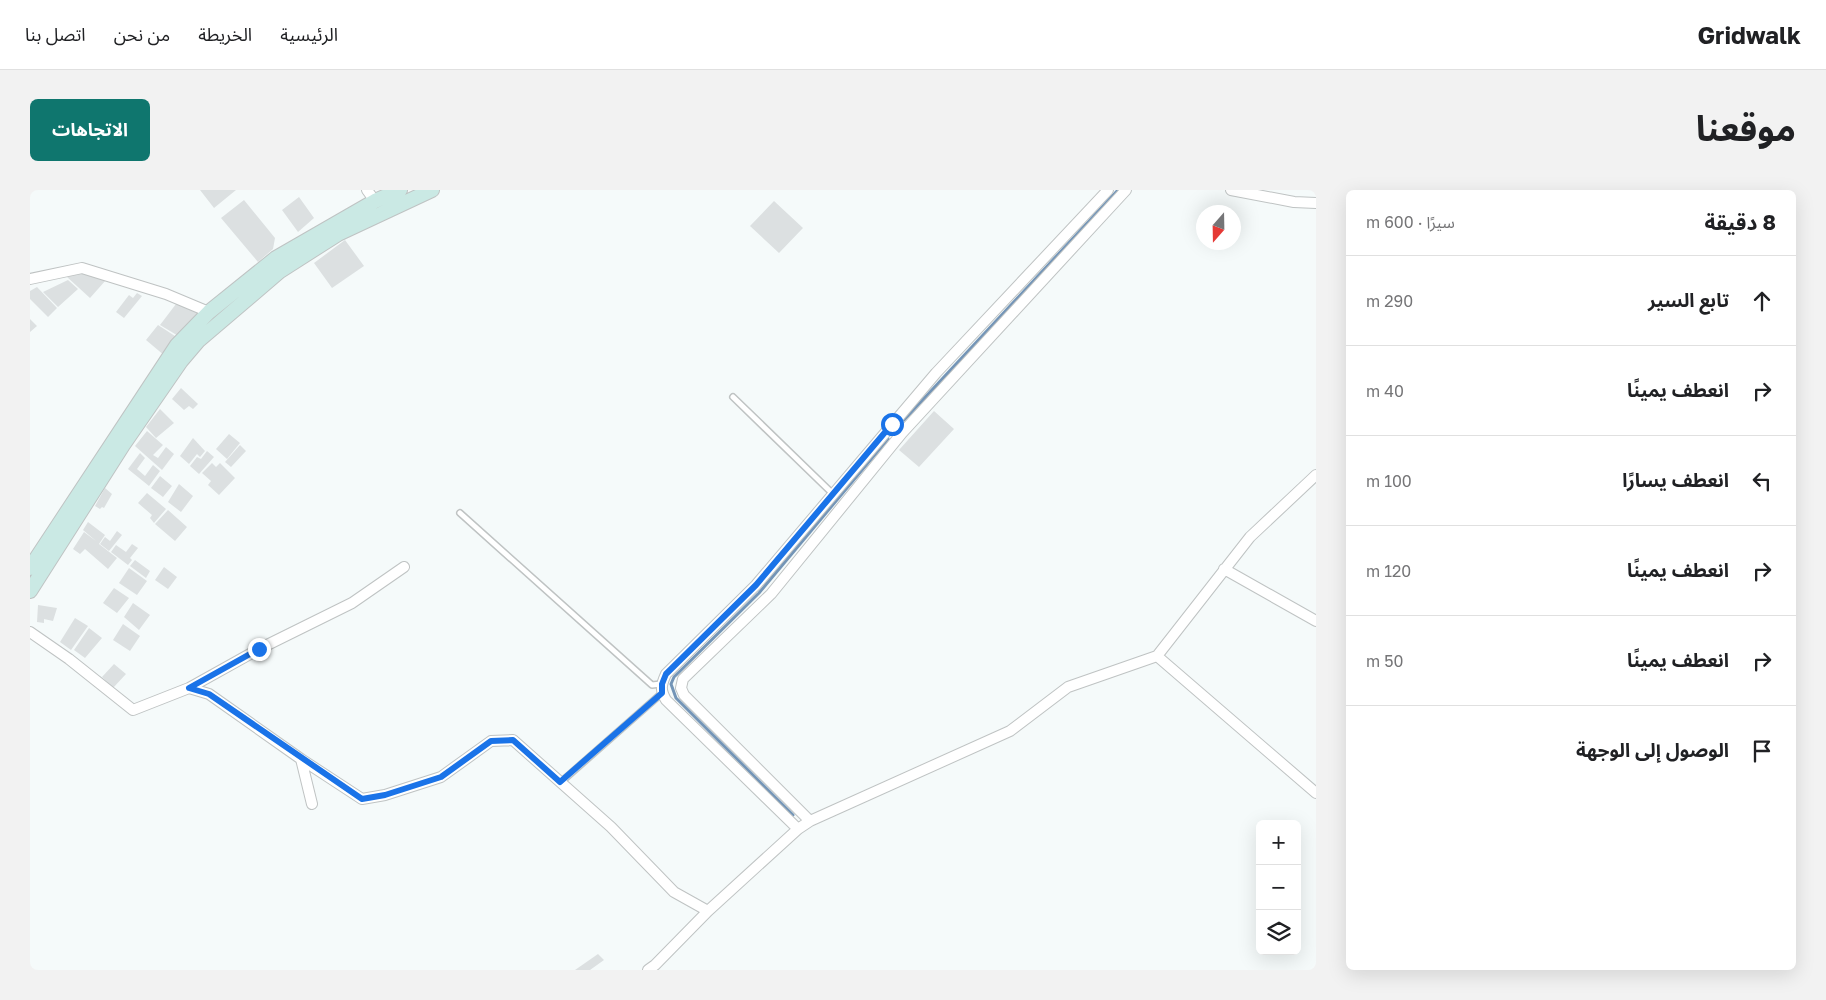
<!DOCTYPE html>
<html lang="ar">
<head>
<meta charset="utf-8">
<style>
  :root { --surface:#fff; --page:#f2f2f2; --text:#202124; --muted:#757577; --line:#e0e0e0; --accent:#0f766e }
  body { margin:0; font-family:"Golos Text","Noto Sans Arabic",sans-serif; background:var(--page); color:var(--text); direction:rtl }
  .controls { position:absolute; right:15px; bottom:15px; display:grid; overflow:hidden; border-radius:8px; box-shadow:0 5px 20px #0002 }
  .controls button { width:45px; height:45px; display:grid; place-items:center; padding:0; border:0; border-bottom:1px solid var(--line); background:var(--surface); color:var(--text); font:25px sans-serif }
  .compass { position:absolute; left:1166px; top:15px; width:45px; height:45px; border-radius:50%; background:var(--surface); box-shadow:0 5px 20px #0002; rotate:200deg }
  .stop { position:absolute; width:15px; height:15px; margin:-11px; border:4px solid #1a73e8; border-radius:50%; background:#fff }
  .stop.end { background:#1a73e8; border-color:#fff; box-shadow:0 1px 5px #0008 }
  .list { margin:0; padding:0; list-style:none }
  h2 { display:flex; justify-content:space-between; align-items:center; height:65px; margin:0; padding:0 20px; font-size:21px }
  h2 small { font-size:16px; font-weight:400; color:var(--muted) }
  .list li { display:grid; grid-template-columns:32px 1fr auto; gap:15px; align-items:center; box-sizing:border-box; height:90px; padding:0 20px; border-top:1px solid var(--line) }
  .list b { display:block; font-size:19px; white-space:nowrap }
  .list em { font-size:16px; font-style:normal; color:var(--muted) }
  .icon { flex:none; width:28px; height:28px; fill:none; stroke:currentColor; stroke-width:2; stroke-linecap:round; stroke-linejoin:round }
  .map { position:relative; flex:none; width:1286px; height:780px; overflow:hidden; direction:ltr; border-radius:8px }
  header { display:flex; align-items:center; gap:30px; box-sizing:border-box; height:70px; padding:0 25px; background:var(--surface); border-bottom:1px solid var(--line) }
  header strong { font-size:24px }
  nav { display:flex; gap:28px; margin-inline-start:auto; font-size:18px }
  .intro { display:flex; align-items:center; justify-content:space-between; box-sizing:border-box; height:120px; padding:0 30px }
  h1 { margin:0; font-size:35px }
  .button { padding:12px 22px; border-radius:8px; background:var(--accent); color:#fff; font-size:18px; font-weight:700 }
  main { display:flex; gap:30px; padding:0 30px }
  aside { flex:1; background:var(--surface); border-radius:8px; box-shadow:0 5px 20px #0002 }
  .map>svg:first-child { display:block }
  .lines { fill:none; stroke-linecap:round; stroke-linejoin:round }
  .stream { stroke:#7495b7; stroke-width:3 }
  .building { fill:#dce0e1 }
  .lane-casing { stroke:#bfc3c3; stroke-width:8 }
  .street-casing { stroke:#bfc3c3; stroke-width:12 }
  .secondary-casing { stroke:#bfc3c3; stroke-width:16 }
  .lane { stroke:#fff; stroke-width:5 }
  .street { stroke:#fff; stroke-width:10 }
  .secondary { stroke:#cae9e4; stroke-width:14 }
  .route { stroke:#1a73e8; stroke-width:6 }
</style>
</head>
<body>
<header>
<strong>Gridwalk</strong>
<nav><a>الرئيسية</a><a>الخريطة</a><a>من نحن</a><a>اتصل بنا</a></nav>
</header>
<div class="intro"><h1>موقعنا</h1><a class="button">الاتجاهات</a></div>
<main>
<aside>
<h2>8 دقيقة<small>سيرًا · 600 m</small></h2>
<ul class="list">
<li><svg class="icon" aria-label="ahead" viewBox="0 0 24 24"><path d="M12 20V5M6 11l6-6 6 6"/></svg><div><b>تابع السير</b></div><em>290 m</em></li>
<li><svg class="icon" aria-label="right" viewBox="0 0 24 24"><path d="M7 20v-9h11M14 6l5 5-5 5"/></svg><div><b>انعطف يمينًا</b></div><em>40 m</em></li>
<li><svg class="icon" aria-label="left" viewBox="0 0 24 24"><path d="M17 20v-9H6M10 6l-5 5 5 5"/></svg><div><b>انعطف يسارًا</b></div><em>100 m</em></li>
<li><svg class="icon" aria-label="right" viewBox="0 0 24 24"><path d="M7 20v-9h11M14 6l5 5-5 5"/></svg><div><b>انعطف يمينًا</b></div><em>120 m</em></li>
<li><svg class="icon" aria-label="right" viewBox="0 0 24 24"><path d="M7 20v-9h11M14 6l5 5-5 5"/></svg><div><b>انعطف يمينًا</b></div><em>50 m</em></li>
<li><svg class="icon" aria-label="arrive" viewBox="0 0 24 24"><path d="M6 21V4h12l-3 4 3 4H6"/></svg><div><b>الوصول إلى الوجهة</b></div></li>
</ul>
</aside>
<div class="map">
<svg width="1286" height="780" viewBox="0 0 1286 780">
  <rect width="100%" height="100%" fill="#f5fafa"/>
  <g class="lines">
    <path class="stream" d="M874 230 1088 0
      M763 625 646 508 641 494 644 487 729 403 858 249"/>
  </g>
  <path class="building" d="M170 0H206L184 18Z
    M269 7 284 28 268 42 252 20Z
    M214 10 245 48 243 59 228 72 191 28Z
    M744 11 773 38 749 63 720 36Z
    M315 50 334 76 302 98 284 73Z
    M47 82 76 90 60 108 37 87Z
    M38 90 48 99 28 117 13 102Z
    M7 97 27 118 18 127 0 109V101Z
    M107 103 112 106 94 128 86 122 99 105 103 108Z
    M146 114 169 122 150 147 130 135Z
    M0 129 7 136 0 142Z
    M128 135 148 148 135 166 116 150Z
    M151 198 168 214 163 219 159 216 154 220 142 209Z
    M130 219 144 233 126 248 116 237Z
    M904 221 924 239 889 277 869 260Z
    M117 241 133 255 123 265 128 268 136 257 144 264 132 280 105 256Z
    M199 244 210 253 197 269 186 259Z
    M163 248 175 261 170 267 167 264 159 274 150 266Z
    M210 255 216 261 201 277 195 272Z
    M177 261 184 267 169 284 160 276 167 267 171 269Z
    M110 263 115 268 107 279 115 286 123 275 130 281 119 296 98 279Z
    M182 273 186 277 190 273 205 288 189 305 178 295 181 291 172 283Z
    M130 286 142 296 133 307 121 298Z
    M149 294 163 306 151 322 138 312Z
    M75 298 82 304 74 318 72 317 70 319 65 316Z
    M117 303 136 319 124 333 120 328 122 325 108 313Z
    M138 320 157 337 145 351 125 334Z
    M58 332 75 345 69 354 87 368 78 379 55 359 50 364 43 359 54 342 66 351 53 340Z
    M87 341 92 345 79 361 70 354 75 347 80 351Z
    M102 354 108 358 100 368 102 370 98 375 81 362 86 355 96 362Z
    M105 370 120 381 116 388 100 376Z
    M134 377 147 387 138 399 125 390Z
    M99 378 117 391 107 405 89 393Z
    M84 398 99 408 87 423 73 413Z
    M103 413 120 425 109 440 94 427Z
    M8 415 27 418 23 431 14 429V433L7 432Z
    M45 428 58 436 41 460 30 452Z
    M93 434 110 446 100 461 83 450Z
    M59 438 72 448 55 468 44 460Z
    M84 474 96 484 83 498 72 487Z
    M568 764 574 770 560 780H545Z"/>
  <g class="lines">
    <g class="lane-casing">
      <path id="lane" d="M703 207 803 304
        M430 323 622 495 631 494
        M531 592 632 503"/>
    </g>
    <g class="street-casing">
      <path id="street" d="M337 0 345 11
        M1201 0 1264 12 1286 13
        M0 89 52 78 136 104 179 122
        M1194 379 1286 431
        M0 442 39 469 103 520 159 498 229 459 322 413 374 377
        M1127 466 1220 347 1286 285
        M159 498 179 504 271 569 282 614
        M271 569 332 609 355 605 411 587 461 551 483 550 581 637 644 702 678 721
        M780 631 654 505 651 498 653 489 741 404 872 243 1096 0
        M768 639 636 510C630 500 631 495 636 484L726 395 906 183 1078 0
        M618 780 625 775 678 721 768 639 780 631 980 541 1038 497 1127 466 1286 603"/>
    </g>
    <g class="secondary-casing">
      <path id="secondary" d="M0 378 147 155 179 122 246 68 345 11 370 0
        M0 401 93 255 151 171 168 151 250 81 308 44 402 0"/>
    </g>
    <use href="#lane" class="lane"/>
    <use href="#street" class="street"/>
    <use href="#secondary" class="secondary"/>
  </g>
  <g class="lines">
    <path class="route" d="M229 459 159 498 179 504 332 609 355 605 411 587 461 551 483 550 530 592 632 503V494L636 484 726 395 862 234"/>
  </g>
</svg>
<div class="controls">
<button>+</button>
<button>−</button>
<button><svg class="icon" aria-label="layers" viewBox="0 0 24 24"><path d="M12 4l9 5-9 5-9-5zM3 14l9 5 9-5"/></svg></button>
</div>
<svg class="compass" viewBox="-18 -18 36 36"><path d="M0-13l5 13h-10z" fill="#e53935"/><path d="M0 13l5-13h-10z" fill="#757577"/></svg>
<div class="stop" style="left:862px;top:234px"></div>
<div class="stop end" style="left:229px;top:459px"></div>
</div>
</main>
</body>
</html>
